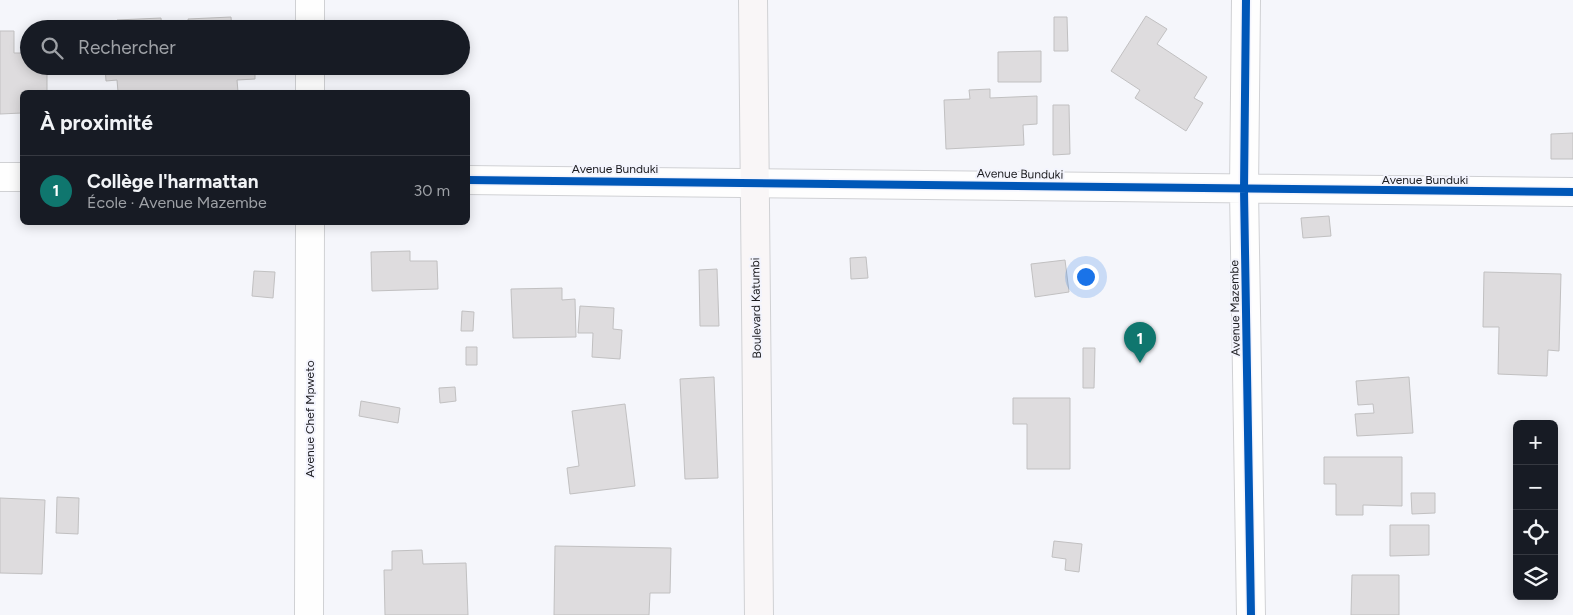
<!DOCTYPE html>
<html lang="fr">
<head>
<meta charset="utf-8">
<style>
  :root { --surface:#171b24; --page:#242831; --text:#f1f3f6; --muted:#9ea1a6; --line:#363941; --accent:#0f766e }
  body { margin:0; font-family:Figtree,sans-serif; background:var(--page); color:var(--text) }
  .controls { position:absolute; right:15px; bottom:15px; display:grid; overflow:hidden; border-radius:8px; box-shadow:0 2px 12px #0003 }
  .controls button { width:45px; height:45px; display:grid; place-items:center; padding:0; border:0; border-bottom:1px solid var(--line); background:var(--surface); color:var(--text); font:25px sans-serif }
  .you { position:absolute; left:1085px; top:276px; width:18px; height:18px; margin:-12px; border:4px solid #fff; border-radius:50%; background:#1a73e8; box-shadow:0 0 0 8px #1a73e833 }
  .badge { display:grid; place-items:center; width:32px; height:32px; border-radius:50%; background:var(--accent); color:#fff; font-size:16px; font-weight:700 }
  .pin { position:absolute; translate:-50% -41px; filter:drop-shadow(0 1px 2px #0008) }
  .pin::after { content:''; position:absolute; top:26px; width:18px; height:15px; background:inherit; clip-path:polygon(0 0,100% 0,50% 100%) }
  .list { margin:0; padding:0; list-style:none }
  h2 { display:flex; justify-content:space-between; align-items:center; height:65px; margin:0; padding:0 20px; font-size:21px }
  h2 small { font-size:16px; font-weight:400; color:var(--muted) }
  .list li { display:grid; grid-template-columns:32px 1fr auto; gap:15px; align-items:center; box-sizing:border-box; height:70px; padding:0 20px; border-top:1px solid var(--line) }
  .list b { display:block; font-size:19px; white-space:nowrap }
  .list p { margin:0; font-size:16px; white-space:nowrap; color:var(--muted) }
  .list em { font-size:16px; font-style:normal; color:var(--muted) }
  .icon { flex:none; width:28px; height:28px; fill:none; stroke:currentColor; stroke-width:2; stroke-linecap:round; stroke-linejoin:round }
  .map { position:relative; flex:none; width:1573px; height:615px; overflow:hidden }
  .search { position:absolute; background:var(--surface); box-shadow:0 2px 12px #0003; left:20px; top:20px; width:450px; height:55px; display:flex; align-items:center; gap:12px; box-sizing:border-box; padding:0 18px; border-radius:28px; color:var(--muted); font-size:19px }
  .panel { position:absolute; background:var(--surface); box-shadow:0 2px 12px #0003; left:20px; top:90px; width:450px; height:135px; border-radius:8px }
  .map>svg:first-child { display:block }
  .building { fill:#dedcde; stroke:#c1c0c1 }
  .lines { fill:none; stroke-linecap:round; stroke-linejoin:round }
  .street-casing { stroke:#d0d1d4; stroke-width:30 }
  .secondary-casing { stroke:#d0d1d4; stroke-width:30 }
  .street { stroke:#fefefe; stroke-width:28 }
  .secondary { stroke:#f9f6f7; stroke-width:28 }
  .cycleway-casing { stroke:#f3f4fd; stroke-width:11 }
  .cycleway { stroke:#0057b8; stroke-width:8 }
  .labels { text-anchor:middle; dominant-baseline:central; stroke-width:4; stroke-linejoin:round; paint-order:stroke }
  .street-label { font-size:12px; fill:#1b1b1f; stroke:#f3f4fd }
</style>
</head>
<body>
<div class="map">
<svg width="1573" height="615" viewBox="0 0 1573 615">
  <rect width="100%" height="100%" fill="#f5f6fb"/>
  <path class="building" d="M1146 16 1167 29 1157 44 1207 77 1194 98 1203 103 1186 131 1135 98 1140 90 1111 71Z
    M231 17 232 29H189L188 19Z
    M1054 17H1067L1068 51H1054Z
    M161 18 162 29H118L117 20Z
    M0 31H14V53H29V66H47V92H22V113L0 114Z
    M1041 51V82H998V52Z
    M105 66H255V79L237 80 238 92H118L117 80 106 81Z
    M990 89V98L1037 96V124L1023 125 1024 145 946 149 944 100 970 99 969 90Z
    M1053 105H1069L1070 154 1053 155Z
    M1573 133V159H1551V134Z
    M1329 216 1331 236 1303 238 1301 218Z
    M410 251V261H437L438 289 372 291 371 252Z
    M866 257 868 278 851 279 850 258Z
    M1065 260 1069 292 1035 297 1031 264Z
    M717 269 719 326H700L699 270Z
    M254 271 275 272 273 298 252 296Z
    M1484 272 1561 274 1559 351 1548 350 1547 376 1498 374 1499 327H1483Z
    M562 288V300L575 299 576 337 513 338 511 289Z
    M580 306 614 308 613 329 622 330 620 359 592 357 593 333H578Z
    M462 311 474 312 473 331H461Z
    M466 347H477V365H466Z
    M1083 348H1095L1094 388H1083Z
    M714 377 718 478 685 479 680 379Z
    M1409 377 1413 433 1357 436 1355 414 1374 413 1373 404 1358 405 1356 381Z
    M455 387 456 401 440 403 439 388Z
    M1013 398H1070V469H1027V424H1013Z
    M361 401 400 408 398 423 359 416Z
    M625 404 635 486 570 494 567 468 579 466 572 411Z
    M1324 457H1402V506L1363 505V515H1336V484H1324Z
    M1411 493H1435V513L1412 514Z
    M57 497 79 498 78 534 56 533Z
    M0 498 45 500 42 574 0 573Z
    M1390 525H1429V555L1390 556Z
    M1054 541 1082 544 1079 572 1065 570 1066 559 1052 557Z
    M555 546 671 548 670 593H650L649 615H554Z
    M422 550 423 564 466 563 468 615H385L384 570H392V551Z
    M1352 575H1399V615H1351Z"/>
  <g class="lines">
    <g class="street-casing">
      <path id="street" d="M310 0V29
        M1246 0 1244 190 1251 615
        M310 66V92
        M0 177H22
        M468 180C836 181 1204 189 1573 192
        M309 615 310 222"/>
    </g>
    <g class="secondary-casing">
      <path id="secondary" d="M753 0 759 615"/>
    </g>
    <use href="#street" class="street"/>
    <use href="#secondary" class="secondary"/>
    <g class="cycleway-casing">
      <path id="cycleway" d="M1246 0 1244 190 1251 615
        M468 180C836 181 1204 189 1573 192"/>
    </g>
    <use href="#cycleway" class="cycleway"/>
  </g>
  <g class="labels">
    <g class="street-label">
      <text x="615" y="169">Avenue Bunduki</text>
      <text transform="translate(1020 174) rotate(1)">Avenue Bunduki</text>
      <text x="1425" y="180">Avenue Bunduki</text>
      <text transform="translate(756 308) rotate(-91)">Boulevard Katumbi</text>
      <text transform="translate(1235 308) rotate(-91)">Avenue Mazembe</text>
      <text transform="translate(310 419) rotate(-90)">Avenue Chef Mpweto</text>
    </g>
  </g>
</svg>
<div class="controls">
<button>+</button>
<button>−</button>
<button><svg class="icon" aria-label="locate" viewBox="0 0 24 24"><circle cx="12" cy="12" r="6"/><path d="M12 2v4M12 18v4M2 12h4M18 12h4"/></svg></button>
<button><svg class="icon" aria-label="layers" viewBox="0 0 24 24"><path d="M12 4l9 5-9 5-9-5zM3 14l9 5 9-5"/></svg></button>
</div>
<div class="you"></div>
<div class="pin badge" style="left:1140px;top:363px">1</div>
<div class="search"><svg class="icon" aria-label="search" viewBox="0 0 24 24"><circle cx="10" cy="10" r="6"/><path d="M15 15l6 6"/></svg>Rechercher</div>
<section class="panel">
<h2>À proximité<small></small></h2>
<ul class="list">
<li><span class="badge">1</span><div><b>Collège l'harmattan</b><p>École · Avenue Mazembe</p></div><em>30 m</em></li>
</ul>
</section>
</div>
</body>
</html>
